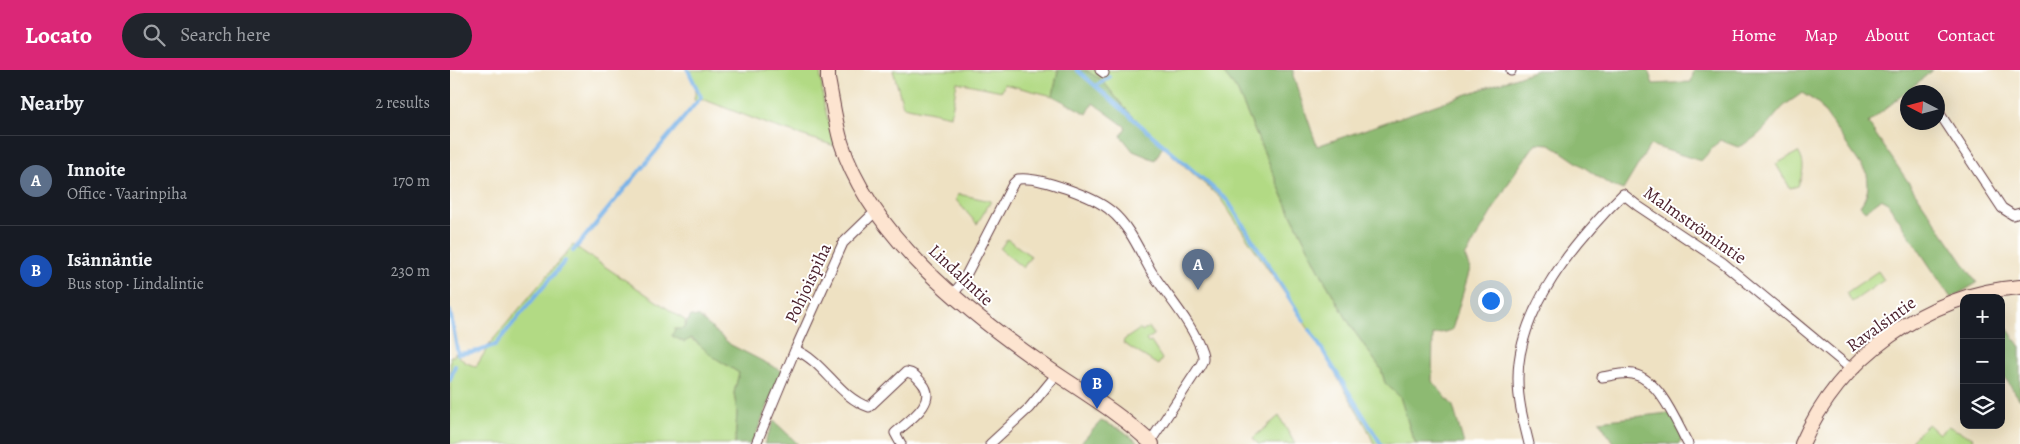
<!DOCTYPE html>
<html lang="en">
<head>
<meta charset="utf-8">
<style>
  :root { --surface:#171b24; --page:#20242c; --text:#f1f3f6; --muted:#9ea1a6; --line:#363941; --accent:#db2777 }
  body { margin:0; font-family:Alegreya,serif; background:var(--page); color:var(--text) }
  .controls { position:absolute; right:15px; bottom:15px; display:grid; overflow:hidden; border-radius:10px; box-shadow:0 5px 20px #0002 }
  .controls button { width:45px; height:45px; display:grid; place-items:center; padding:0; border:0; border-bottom:1px solid var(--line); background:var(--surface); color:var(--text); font:25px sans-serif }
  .compass { position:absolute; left:1450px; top:15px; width:45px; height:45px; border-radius:50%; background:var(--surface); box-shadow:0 5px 20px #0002; rotate:276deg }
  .you { position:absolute; left:1040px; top:230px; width:18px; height:18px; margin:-12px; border:4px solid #fff; border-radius:50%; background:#1a73e8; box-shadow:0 0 0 8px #1a73e833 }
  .badge { display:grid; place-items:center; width:32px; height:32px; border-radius:50%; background:var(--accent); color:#fff; font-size:16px; font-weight:700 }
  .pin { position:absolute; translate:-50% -41px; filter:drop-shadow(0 1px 2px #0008) }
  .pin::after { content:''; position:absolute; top:26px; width:18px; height:15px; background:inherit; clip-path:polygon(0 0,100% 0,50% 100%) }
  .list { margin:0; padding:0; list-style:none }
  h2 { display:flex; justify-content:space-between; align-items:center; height:65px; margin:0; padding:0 20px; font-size:21px }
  h2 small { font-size:16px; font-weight:400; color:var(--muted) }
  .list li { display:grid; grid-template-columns:32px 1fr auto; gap:15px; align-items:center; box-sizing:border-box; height:90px; padding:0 20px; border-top:1px solid var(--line) }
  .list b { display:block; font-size:19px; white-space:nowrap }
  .list p { margin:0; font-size:16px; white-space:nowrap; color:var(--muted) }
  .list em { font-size:16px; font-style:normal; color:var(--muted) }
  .icon { flex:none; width:28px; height:28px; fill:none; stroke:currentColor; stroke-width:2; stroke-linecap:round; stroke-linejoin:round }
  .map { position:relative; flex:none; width:1570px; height:374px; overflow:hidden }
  header { display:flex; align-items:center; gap:30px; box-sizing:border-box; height:70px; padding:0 25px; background:var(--accent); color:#fff }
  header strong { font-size:24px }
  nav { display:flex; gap:28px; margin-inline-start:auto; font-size:18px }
  .search { width:350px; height:45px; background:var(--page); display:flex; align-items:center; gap:12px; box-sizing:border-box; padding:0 18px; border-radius:28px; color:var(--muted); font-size:19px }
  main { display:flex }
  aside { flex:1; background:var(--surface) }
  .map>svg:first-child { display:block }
  .green { fill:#b2da84; stroke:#7e7c58 }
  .forest { fill:#8dba72; stroke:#6c6c4e }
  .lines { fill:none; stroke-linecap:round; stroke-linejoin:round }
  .stream { stroke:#77b2e8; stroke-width:4 }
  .street-casing { stroke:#633c42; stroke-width:11 }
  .secondary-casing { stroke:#633c42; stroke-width:16 }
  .street { stroke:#fff; stroke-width:9 }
  .secondary { stroke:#fde4d0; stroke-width:14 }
  .labels { text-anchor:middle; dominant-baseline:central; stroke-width:4; stroke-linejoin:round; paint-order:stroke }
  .street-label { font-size:18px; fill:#4a1f2b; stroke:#fff }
</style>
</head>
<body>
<header>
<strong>Locato</strong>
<div class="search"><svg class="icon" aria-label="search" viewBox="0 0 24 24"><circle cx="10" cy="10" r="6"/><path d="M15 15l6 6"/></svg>Search here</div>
<nav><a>Home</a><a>Map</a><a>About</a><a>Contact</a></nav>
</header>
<main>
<aside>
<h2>Nearby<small>2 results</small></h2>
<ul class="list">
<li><span class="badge" style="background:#5c6f8a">A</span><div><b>Innoite</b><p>Office · Vaarinpiha</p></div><em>170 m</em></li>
<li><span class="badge" style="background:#1a4fb4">B</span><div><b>Isännäntie</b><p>Bus stop · Lindalintie</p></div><em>230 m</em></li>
</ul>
</aside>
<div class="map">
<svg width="1570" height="374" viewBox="0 0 1570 374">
  <rect width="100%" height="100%" fill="#fff"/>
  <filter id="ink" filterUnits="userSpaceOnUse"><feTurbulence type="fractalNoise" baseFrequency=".02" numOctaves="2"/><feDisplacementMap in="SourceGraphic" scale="10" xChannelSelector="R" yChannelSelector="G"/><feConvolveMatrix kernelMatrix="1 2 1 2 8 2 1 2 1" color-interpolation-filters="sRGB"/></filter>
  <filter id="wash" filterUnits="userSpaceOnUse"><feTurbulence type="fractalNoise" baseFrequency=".0096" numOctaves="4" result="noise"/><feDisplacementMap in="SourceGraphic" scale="20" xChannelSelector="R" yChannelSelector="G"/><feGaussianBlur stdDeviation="1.12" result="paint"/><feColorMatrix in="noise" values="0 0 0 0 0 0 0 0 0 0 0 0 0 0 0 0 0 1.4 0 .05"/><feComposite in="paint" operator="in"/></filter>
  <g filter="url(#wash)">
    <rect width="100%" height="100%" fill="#eee1c2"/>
    <path class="green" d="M237 0H370L374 35 385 76 320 55 255 30H244L246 19Z
      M443 0H608V1L603 26 554 14 552 21 507 12 501 46 453 36Z
      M635 0H771L773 1 787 20 839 140 876 213 904 261 931 299 935 313 950 326 961 362 966 374H924L917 358 864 267 770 128 699 64 673 36 652 10Z
      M1348 82C1356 94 1353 102 1348 116L1340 118 1326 94Z
      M508 124 541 131 527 154 506 130Z
      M557 169 581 186 573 198 550 179Z
      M123 175 236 251 233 260 224 259C248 271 267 289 289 303L284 323 287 342 285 374H0V286H4L5 283 15 292 26 297 41 272Z
      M1428 201 1434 210 1402 232 1396 223Z
      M699 257 704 265 696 270 698 273 701 272 712 289 708 295 673 273 674 270 690 259 692 262Z
      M829 346 845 374H808L803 368Z
      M1478 354 1489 364 1498 356 1523 368 1520 374H1467L1462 370Z"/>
    <path class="forest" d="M608 0H635L652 10 673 36 713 76 705 90 683 81 671 66 676 57 643 33 637 44 603 26Z
      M771 0H843V6L867 76 1087 0H1198L1203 14 1241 12 1244 0H1483L1418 53 1527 213 1501 228 1437 132 1431 129 1415 141 1410 136C1418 125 1419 117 1417 104L1368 33 1352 23C1346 28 1338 32 1333 37 1316 55 1313 66 1288 77L1270 70 1251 91 1200 75 1173 120 1160 115 1100 74 1086 73 1064 104 1015 187 1020 199 1002 260 983 265 982 311 1003 336 1014 374H966L961 362 950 327 935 313 931 299 904 261 876 213 839 140 787 20Z
      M241 246 249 247 281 275 332 301 302 374H285L287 342 284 323 289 303 262 286 242 268 234 272 222 266 225 259H233Z
      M1551 249 1570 277V330L1551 302Z
      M1218 343 1232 351 1234 362 1229 374H1164L1149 351Z
      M324 351 348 374H314Z
      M651 351 672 360 690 374H630Z"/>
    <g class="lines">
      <path class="stream" d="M627 0 778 131 854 251
        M646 16 659 7
        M123 181 251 27 238 0
        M0 241 8 284 29 281 45 275 115 191
        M860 260 931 374
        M0 310 5 296"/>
    </g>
  </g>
  <g filter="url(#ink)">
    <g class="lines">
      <g class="street-casing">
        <path id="street" d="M650 0 654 3
          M1061 0V1
          M1488 41 1552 138 1563 145 1570 143
          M502 225 512 213 563 114 568 109C589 106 645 127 661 141 680 157 689 180 701 201 717 226 743 254 752 282 754 288 753 291 750 296L700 372
          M345 280C374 291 388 327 419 337L456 302C464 303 467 307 472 313 489 332 458 351 445 363L451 374
          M1152 307C1161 306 1173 302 1183 304 1210 310 1226 352 1238 374
          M306 374 345 280 393 173 426 141
          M540 374 579 338 607 304
          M1079 374C1074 353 1068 332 1068 310 1067 239 1126 171 1173 124L1188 136 1272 192 1401 299"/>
      </g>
      <g class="secondary-casing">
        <path id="secondary" d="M378 0V9C382 29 385 51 391 72 419 164 518 243 595 296 631 321 670 343 702 374
          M1352 374C1389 288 1477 224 1570 217"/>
      </g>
      <use href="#street" class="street"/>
      <use href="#secondary" class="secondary"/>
    </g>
  </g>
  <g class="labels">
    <g class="street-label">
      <text transform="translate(1245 155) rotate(35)">Malmströmintie</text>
      <text transform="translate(511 205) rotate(43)">Lindalintie</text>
      <text transform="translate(358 213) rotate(-65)">Pohjoispiha</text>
      <text transform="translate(1431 254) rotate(-36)">Ravalsintie</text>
    </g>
  </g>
</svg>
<div class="controls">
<button>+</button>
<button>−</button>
<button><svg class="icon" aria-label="layers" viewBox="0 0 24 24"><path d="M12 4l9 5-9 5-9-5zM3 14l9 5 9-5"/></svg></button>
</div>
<svg class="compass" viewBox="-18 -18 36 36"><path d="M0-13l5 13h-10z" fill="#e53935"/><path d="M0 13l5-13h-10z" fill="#9ea1a6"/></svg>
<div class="you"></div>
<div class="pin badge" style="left:748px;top:220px;background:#5c6f8a">A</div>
<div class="pin badge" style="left:647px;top:339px;background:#1a4fb4">B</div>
</div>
</main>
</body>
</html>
